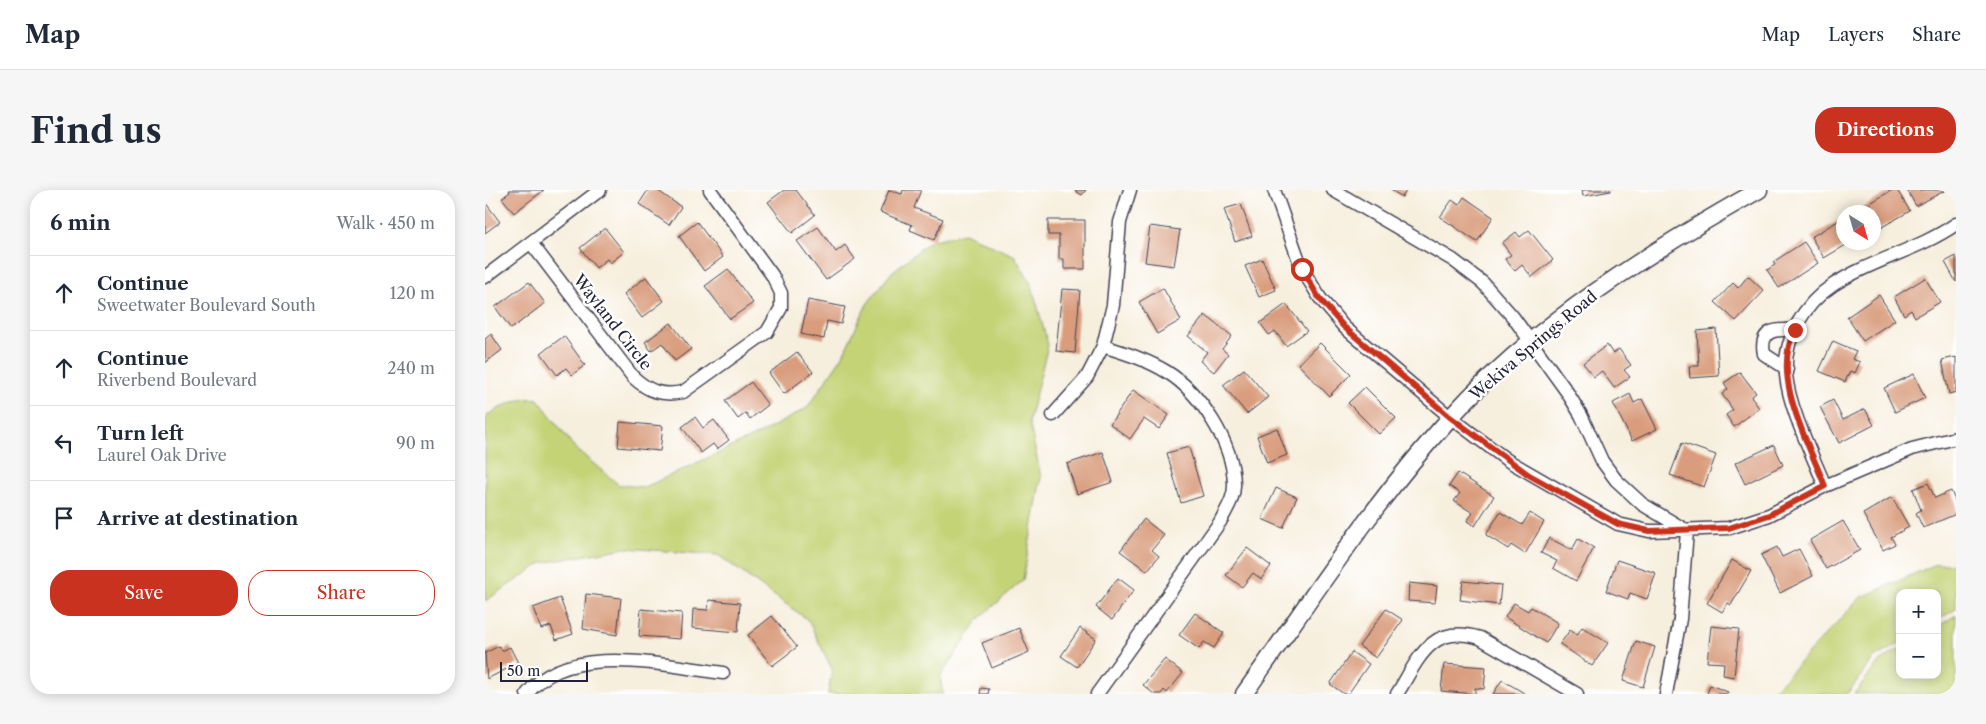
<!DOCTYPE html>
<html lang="en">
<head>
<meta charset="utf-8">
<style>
  :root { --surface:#fff; --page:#f6f6f7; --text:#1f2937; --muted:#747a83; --line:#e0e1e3; --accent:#c8321e }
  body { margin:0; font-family:"Libre Caslon Text",serif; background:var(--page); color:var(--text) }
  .controls { position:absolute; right:15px; bottom:15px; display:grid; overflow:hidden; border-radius:10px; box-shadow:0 2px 12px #0003 }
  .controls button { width:45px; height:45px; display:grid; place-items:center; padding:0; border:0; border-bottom:1px solid var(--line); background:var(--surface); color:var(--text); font:25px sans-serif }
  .compass { position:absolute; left:1351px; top:15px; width:45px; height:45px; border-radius:50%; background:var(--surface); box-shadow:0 2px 12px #0003; rotate:143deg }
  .scale { position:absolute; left:15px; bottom:12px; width:88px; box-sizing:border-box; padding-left:5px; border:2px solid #22223b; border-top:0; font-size:14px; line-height:18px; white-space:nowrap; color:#22223b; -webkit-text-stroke:4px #fff; paint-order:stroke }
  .stop { position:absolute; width:15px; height:15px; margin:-11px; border:4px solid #c8321e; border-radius:50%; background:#fff }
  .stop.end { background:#c8321e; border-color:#fff; box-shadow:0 1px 5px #0008 }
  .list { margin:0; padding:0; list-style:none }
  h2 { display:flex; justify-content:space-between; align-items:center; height:65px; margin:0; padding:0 20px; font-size:21px }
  h2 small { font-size:16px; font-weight:400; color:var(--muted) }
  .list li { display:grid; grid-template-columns:32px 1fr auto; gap:15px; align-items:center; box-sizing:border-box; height:75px; padding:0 20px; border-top:1px solid var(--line) }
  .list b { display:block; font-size:19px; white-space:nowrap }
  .list p { margin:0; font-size:16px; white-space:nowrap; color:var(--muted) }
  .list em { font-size:16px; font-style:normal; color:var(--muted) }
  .actions { display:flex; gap:10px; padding:15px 20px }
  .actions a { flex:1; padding:11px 0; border:1px solid var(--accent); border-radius:20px; text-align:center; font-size:18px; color:var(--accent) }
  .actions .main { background:var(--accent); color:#fff }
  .icon { flex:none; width:28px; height:28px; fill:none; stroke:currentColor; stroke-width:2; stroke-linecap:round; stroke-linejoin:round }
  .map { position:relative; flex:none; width:1471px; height:504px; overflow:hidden; border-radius:20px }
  header { display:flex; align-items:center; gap:30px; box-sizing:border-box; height:70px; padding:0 25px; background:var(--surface); border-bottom:1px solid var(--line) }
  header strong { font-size:24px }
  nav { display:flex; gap:28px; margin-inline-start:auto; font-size:18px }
  .intro { display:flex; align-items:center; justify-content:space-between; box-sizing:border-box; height:120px; padding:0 30px }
  h1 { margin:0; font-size:35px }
  .button { padding:12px 22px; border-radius:20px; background:var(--accent); color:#fff; font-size:18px; font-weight:700 }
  main { display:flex; gap:30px; padding:0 30px }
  aside { flex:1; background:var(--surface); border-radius:20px; box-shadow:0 2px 12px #0003 }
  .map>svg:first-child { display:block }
  .green { fill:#c3d375; stroke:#727a58 }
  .building { fill:#d99d7e }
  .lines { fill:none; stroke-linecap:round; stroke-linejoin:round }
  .minor-casing { stroke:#424153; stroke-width:15 }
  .major-casing { stroke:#424153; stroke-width:19 }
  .minor { stroke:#fff; stroke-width:12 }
  .major { stroke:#fff; stroke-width:16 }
  .route { stroke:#c8321e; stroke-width:6 }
  .labels { text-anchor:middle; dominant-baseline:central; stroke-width:5; stroke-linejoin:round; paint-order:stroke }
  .street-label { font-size:16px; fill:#22223b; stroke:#fff }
</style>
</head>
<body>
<header>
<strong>Map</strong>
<nav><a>Map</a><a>Layers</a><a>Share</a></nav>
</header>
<div class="intro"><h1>Find us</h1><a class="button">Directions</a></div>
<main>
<aside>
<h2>6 min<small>Walk · 450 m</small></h2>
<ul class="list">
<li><svg class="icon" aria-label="ahead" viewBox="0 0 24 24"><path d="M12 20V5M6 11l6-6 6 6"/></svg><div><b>Continue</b><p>Sweetwater Boulevard South</p></div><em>120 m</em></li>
<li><svg class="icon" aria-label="ahead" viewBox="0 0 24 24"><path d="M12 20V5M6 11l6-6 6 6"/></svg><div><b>Continue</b><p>Riverbend Boulevard</p></div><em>240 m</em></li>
<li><svg class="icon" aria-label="left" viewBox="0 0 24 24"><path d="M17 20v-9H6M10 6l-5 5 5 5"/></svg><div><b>Turn left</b><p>Laurel Oak Drive</p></div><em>90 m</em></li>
<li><svg class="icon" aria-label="arrive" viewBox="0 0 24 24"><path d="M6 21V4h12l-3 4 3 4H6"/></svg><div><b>Arrive at destination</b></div></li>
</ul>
<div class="actions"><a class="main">Save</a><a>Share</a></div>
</aside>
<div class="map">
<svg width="1471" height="504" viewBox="0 0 1471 504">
  <rect width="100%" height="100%" fill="#fff"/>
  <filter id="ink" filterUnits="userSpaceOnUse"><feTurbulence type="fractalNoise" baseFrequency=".02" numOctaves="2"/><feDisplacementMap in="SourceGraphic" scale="10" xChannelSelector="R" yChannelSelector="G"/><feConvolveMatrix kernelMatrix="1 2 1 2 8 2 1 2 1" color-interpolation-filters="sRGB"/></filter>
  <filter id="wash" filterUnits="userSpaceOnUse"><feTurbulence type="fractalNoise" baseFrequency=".0096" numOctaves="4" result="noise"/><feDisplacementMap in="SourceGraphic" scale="20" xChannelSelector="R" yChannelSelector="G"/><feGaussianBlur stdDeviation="1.12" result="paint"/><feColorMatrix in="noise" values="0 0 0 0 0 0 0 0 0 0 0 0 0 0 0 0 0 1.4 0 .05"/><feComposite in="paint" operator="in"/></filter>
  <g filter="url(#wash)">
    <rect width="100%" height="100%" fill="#f7efde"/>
    <path class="green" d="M479 43 530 66 547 96 563 155 544 231 556 287 538 390 494 429 455 487 458 504H343L347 479 323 430 233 365 141 358 57 373 0 411V227C17 216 33 207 53 209L90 258 134 295 160 297 276 243 322 218 357 167 382 114 407 82 445 51Z
      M1451 374H1471V419L1452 430V403H1415V453L1389 468 1362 504H1285L1375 408Z
      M1471 425V504H1369L1394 472 1415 459V485H1452V437Z"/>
    <g id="blocks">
      <path class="building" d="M24 0H59L29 23 17 8 25 2Z
        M163 0H172L196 17 184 35 154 14Z
        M299 0H311L330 25 307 43 283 12Z
        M404 0 417 4 418 0H436L429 18 458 29 449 50 425 40 427 35 395 22Z
        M589 0H601L597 5Z
        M906 0H922L917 7Z
        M1097 0H1126V1L1098 6Z
        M1407 0H1412L1425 21 1388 42V22L1372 21Z
        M1422 0H1461L1431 16Z
        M979 7 1008 27 992 52 955 27 967 10 974 15Z
        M0 12 15 32 0 43Z
        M756 14 767 46 750 52 739 19Z
        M1358 28V52H1366L1339 68 1326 47Z
        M563 30H600V79H579V69H574V45H563Z
        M212 32 238 67 219 81 194 46Z
        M665 36 695 40 689 76 660 72Z
        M333 37 351 62 360 55 370 69 341 90 312 51Z
        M120 38 139 62 125 73 122 69 111 78 95 58Z
        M1044 40 1068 70 1047 87 1037 75 1030 81 1020 69 1026 65 1017 53 1031 42 1035 47Z
        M1319 52 1333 73 1294 98 1282 80 1290 75 1288 72Z
        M1471 66V92L1460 72Z
        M777 69 791 100 774 107 760 76Z
        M243 79 268 113 245 129 220 96Z
        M1263 86 1279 101 1251 131 1230 112 1248 93 1253 98Z
        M161 87 179 111 157 128 139 104Z
        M1440 88 1455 112 1430 127 1426 120 1419 125 1409 107Z
        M44 92 60 113 26 139 10 117Z
        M678 98 696 130 672 144 654 112Z
        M577 99 595 100 590 163 571 161Z
        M1394 105 1410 130 1378 151 1362 127Z
        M323 110 360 117 356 134 342 131 339 149 316 144Z
        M801 114 822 141 801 156 790 141 784 145 775 133Z
        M720 125 747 146 737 159 743 164 729 182 715 171 722 162 703 146Z
        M186 133 206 159 190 171 177 153 166 161 160 152Z
        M1231 139 1234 186 1205 188 1204 176H1214L1212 141Z
        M6 144 17 160 0 173V149Z
        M79 146 100 175 87 185 81 178 72 185 56 163Z
        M1348 151 1371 161 1367 169 1375 172 1370 183 1365 181 1360 192 1334 181Z
        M835 153 866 184 844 206 813 174Z
        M1122 155 1128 164 1134 159 1146 175 1139 180 1145 187 1129 198 1117 181 1109 187 1098 173Z
        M312 162 328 182 299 204 284 183Z
        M1471 167V202L1464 204 1457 170Z
        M759 179 783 207 762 224 738 195Z
        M1255 182 1271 203 1266 207 1274 218 1249 237 1241 225 1248 220 1237 204 1243 199 1239 193Z
        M1429 184 1440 208 1410 222 1399 198Z
        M266 192 283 215 265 229 261 223 253 229 240 211Z
        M880 197 911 228 894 244 863 213Z
        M648 200 684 225 674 239 659 229 645 249 625 234Z
        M1145 204 1149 213 1157 209 1172 239 1147 251 1128 213Z
        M1348 210 1358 230 1380 219 1389 235 1354 253 1335 217Z
        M210 227 218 238 229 230 244 250 232 259 228 254 216 263 197 237Z
        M135 232 178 236 175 261 133 257Z
        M792 238 802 265 782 273 772 246Z
        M1197 253 1231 265 1219 297 1185 285Z
        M1289 255 1298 275 1260 294 1250 273Z
        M704 257 718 306 696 313 682 263Z
        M618 262 628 292 592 304 582 274Z
        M973 283 1009 306 990 336 982 331 988 323 969 311 975 303 964 296Z
        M1443 293 1450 308 1466 301 1471 313V324L1438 338 1431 323 1436 320 1428 299Z
        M791 298 812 307 798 338 777 329Z
        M1407 307 1424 337 1406 347 1410 354 1398 360 1378 324Z
        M1015 322 1037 335 1045 323 1059 332 1040 364 1026 355 1023 359 1001 345Z
        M659 329 679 345 667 360 674 366 662 381 635 361Z
        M1358 331 1375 360 1341 379 1325 350Z
        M1064 348 1087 360 1093 349 1109 358 1091 391 1068 378 1072 371 1056 363Z
        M1292 357 1297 367 1314 359 1328 386 1295 403 1276 365Z
        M762 358 786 376 776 389 768 383 757 397 741 385Z
        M1132 370 1171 383 1162 409 1145 403 1143 409 1121 401Z
        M1247 370 1266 381 1246 415 1243 413 1237 422 1222 413Z
        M633 388 649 400 627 430 611 417Z
        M978 391 1016 395 1014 415 975 410Z
        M924 393 952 396 950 413 923 411Z
        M101 404 136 408 132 445 98 439Z
        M75 408 88 444 71 450 66 436 56 439 48 418Z
        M224 410 255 413 253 442 207 438 208 419 223 420Z
        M1029 413 1043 421 1046 417 1073 433 1061 453 1020 427Z
        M156 419 197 423 195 449 154 446Z
        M901 419 918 430 891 468 874 456Z
        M710 423 739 443 729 458 719 452 714 459 694 445Z
        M287 426 312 457 287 476 263 445Z
        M1226 436 1254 439 1249 487 1238 485 1239 473 1222 472Z
        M1097 437 1123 453 1107 476 1075 454 1085 440 1092 445Z
        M534 438 544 462 507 478 497 453Z
        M595 438 611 449 592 477 576 466Z
        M1151 451 1170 457 1158 497 1138 491Z
        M14 456 17 461 25 457 33 473 2 489 0 463Z
        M867 462 884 474 863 504H859L845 494Z
        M680 469 698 483 682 503 679 500 676 504H669L658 495Z
        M959 474 1001 477 999 499 990 498V504L956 501Z
        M1017 490 1041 504H1008Z
        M1225 495 1243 502 1242 504H1222Z
        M496 498 504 499 503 504H495Z"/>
    </g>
  </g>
  <g filter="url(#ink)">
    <use href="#blocks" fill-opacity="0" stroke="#424153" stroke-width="1"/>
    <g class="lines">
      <g class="minor-casing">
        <path id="minor" d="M789 0 817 79 835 108 859 137 965 227 1022 270 1133 334 1164 341 1244 338 1284 325 1340 296 1427 259 1471 248
          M848 0 968 70 998 93 1028 127 1082 202 1096 225 1117 271 1131 290 1157 314 1202 341
          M46 53 148 187C164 202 177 206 198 202L282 142 296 118V103L287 85 225 0
          M0 87 115 0
          M1302 179 1279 164C1274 139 1291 139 1310 140
          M568 225 602 187 618 156 628 115 635 32 645 0
          M1340 296C1327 264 1304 218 1301 185 1298 149 1319 114 1348 95 1386 70 1434 60 1471 34
          M42 504C83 451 180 476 238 483
          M612 504 735 332C741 320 750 308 749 293 748 254 716 203 682 182 663 170 640 163 618 156
          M912 504C934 468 946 433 995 448L1092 504
          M1181 504 1195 429 1202 341"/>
      </g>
      <g class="major-casing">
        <path id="major" d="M759 504C825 411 888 313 965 228 1047 136 1167 60 1274 0"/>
      </g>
      <use href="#minor" class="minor"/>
      <use href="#major" class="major"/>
    </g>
  </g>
  <g class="lines" filter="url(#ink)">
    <path class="route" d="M817 79 834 108 859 137 965 227 1044 285 1133 334 1164 341 1244 338 1284 325 1340 296C1323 252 1285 186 1310 140"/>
  </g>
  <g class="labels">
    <g class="street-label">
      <text transform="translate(128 132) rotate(52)">Wayland Circle</text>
      <text transform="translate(1048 155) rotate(-40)">Wekiva Springs Road</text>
    </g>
  </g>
</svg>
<div class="controls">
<button>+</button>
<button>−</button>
</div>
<svg class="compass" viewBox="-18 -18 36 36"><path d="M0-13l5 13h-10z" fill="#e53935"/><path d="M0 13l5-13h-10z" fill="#747a83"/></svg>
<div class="scale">50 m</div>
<div class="stop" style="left:817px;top:79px"></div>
<div class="stop end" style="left:1310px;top:140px"></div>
</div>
</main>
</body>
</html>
